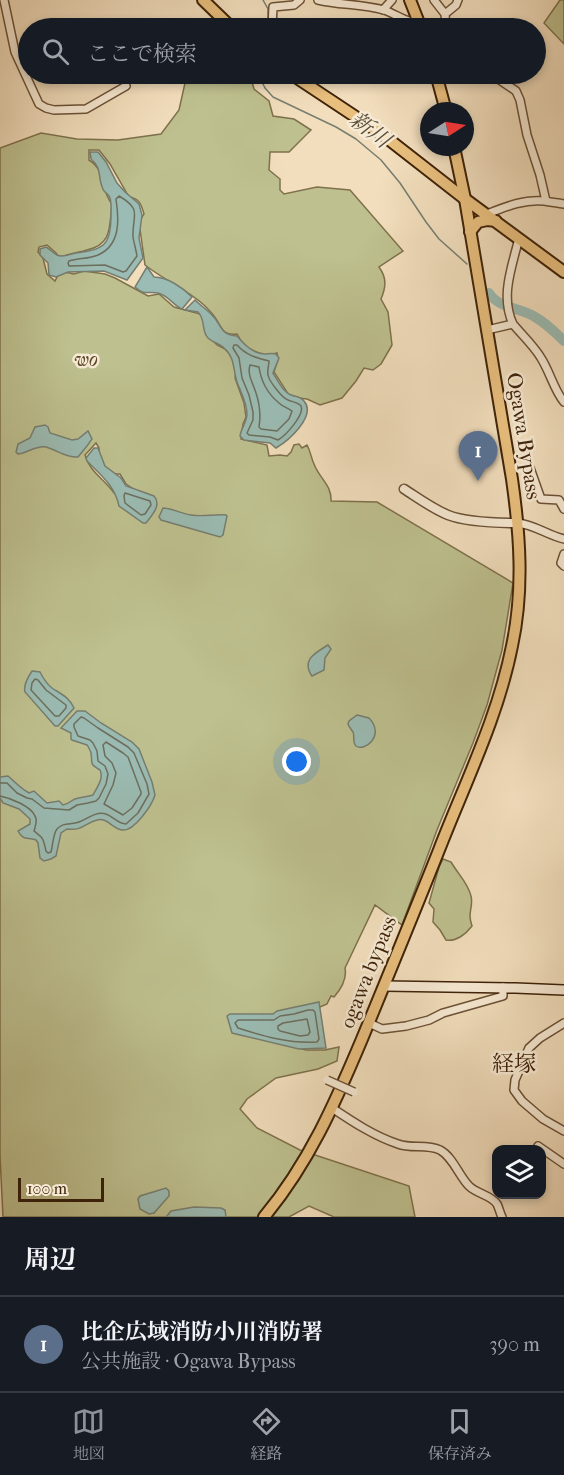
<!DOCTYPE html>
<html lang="ja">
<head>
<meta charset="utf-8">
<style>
  :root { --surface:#171b24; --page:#20242c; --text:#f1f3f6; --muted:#9ea1a6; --line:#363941; --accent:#8c9099 }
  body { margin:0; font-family:"IM FELL French Canon","Noto Serif JP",serif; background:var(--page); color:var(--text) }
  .controls { position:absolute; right:18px; bottom:18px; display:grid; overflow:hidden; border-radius:12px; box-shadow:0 3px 9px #0003 }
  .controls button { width:54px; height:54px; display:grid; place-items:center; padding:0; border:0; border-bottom:2px solid var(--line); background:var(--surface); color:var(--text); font:30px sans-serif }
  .compass { position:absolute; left:420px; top:102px; width:54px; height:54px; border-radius:50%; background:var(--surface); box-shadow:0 3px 9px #0003; rotate:78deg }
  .scale { position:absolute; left:18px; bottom:15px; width:86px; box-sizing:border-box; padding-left:6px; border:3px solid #3e2209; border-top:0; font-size:16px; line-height:21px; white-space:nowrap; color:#3e2209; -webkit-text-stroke:4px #f7ead4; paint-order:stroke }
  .you { position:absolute; left:297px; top:762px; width:21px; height:21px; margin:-15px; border:4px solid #fff; border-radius:50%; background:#1a73e8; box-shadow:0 0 0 9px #1a73e833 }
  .badge { display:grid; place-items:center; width:39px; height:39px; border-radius:50%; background:var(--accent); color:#fff; font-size:20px; font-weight:700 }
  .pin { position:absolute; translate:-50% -50px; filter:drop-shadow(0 2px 3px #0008) }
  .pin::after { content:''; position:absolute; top:32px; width:21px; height:18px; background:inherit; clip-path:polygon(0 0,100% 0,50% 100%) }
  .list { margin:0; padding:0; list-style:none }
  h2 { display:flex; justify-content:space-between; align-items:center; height:78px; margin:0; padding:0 24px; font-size:26px }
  h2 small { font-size:20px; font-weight:400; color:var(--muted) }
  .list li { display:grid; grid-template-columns:39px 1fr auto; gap:18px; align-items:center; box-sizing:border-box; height:96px; padding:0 24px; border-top:2px solid var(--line) }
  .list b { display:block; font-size:22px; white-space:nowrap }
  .list p { margin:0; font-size:20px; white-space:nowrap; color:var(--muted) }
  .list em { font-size:20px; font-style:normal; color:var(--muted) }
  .icon { flex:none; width:33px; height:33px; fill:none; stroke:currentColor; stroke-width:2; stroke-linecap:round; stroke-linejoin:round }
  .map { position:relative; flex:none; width:564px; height:1217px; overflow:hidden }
  .search { position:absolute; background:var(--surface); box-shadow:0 3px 9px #0003; left:18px; right:18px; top:18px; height:66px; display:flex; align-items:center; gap:15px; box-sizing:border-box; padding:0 21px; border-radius:33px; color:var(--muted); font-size:22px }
  .sheet { height:174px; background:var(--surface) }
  nav { display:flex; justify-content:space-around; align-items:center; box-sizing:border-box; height:84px; border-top:2px solid var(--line); background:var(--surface); font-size:16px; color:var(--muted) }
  nav a { display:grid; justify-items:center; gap:3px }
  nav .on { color:var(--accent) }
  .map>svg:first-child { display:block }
  .green { fill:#bec08f; stroke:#7e714c; stroke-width:1.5; fill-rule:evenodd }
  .water { fill:#9bbcb4; stroke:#767e70; stroke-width:1.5 }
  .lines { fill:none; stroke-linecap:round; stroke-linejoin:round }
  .shore { stroke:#6c6f5e; stroke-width:1.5 }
  .stream { stroke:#767e70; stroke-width:1.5 }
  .river { stroke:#9bbcb4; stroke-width:10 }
  .minor-casing { stroke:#6b5136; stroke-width:10 }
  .tertiary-casing { stroke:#6b5136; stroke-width:11 }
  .secondary-casing { stroke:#3e2209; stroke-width:12 }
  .primary-casing { stroke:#3e2209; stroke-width:14 }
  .trunk-casing { stroke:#3e2209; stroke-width:14 }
  .minor { stroke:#f7ead4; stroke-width:7 }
  .tertiary { stroke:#f7ead4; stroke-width:8 }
  .secondary { stroke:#f7ead4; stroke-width:9 }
  .primary { stroke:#e9bf7e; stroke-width:10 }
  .trunk { stroke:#e9bf7e; stroke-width:10 }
  .minor-bridge-casing { stroke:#6b5136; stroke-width:10; stroke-linecap:butt }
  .minor-bridge { stroke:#f7ead4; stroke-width:7 }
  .labels { text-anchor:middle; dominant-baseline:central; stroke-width:5; stroke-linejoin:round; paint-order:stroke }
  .park-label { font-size:21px; font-style:italic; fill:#5e4a2a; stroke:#f7ead4 }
  .street-label { font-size:21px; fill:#3e2209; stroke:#f7ead4 }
  .water-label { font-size:22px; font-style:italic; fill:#5a503c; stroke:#f7ead4 }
  .neighbourhood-label { font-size:22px; fill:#3e2209; stroke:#f7ead4 }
</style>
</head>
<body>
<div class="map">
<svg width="564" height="1217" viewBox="0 0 564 1217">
  <rect width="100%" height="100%" fill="#f2debd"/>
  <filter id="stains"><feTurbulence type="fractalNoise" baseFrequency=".00333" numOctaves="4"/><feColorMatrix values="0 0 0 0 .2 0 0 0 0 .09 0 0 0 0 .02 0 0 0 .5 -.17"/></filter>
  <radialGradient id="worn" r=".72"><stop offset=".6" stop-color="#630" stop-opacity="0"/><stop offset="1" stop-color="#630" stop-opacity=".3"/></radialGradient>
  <path class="green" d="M560 0H564V44L544 23Z
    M187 74H250L254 89 269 101 273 116 294 119 311 130 289 152H270L269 170 280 179V190L284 194 317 187 350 190 403 251 379 267C387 278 386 287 381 299L388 312 392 345 381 364 373 370 364 368 356 381 342 398 320 405 307 399 290 397 274 372 278 359 277 353 265 356 244 346 237 334C221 336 222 326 214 316 211 312 207 308 204 305 186 289 164 280 145 265L139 222 144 214C141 204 140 199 129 197L110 164 99 150H89V160C107 171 99 188 112 204 109 226 113 244 87 250 77 253 69 253 59 258L56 253 47 245 39 247 38 252 43 258 47 274 55 281 60 271 74 274 84 271 105 274 115 278 148 296 159 294 174 307 204 315 206 334 217 345 225 349 232 356 237 366 235 378 244 403 246 417 243 424 241 439 267 445 269 456 280 455 287 456 291 452 294 445 299 444 302 448 307 445C311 452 311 458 314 464 319 478 332 485 331 501L377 502 513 583 502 650 487 705 473 743 437 830 402 925 375 905 345 968C347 978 341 989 334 997L331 996 327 1004 255 1035 306 1050H325L339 1047 337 1061 318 1069 276 1078 247 1099 240 1109 257 1128 300 1150 409 1186 415 1217H334L309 1206 289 1217H3L0 1156V148L41 133 77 139 118 140 161 134 179 110ZM96 443 99 448 100 463 109 474H120L126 484 141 494 114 493C105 480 89 471 85 455Z
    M443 859 451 862C458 874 468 883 471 896 473 903 470 909 470 916 470 919 471 923 472 926 466 934 456 942 446 940L440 930 433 922 434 909 429 903 439 867Z"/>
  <path class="water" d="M90 152H98L106 162 117 183 125 192 139 204 142 215 139 238 143 258 127 280 104 271 68 272 56 277 49 275 48 263 40 255V249L46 247C50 249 53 253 57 255 63 258 70 254 76 253 105 250 111 244 111 215 111 209 112 201 109 196 108 194 103 191 103 189 97 177 103 169 91 159Z
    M147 267 154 277C167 277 182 287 192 297L182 309C173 305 169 296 158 293 148 291 145 296 135 287Z
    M195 300C200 305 206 309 211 314 222 324 219 335 237 336 244 344 253 354 265 354 268 354 272 353 276 354L279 358 273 373C278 381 283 392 291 395 296 397 300 396 304 401 317 416 288 441 276 448L270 443 244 440 240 436C241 428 247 422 247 414 247 403 241 393 237 382 233 370 235 357 224 348 220 344 212 342 208 338 201 331 206 320 198 312L185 310Z
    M45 425 48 427 50 433 72 440 78 439 88 431 92 439 87 446 78 457C66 458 57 450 46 447 37 445 27 453 18 454L16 452 18 444 30 438 35 427Z
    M94 448H98L105 466 121 478 126 486 154 496C162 505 152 515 146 523H143L119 506C115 486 101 475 87 461L86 458Z
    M163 508C172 508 182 514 191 515 203 517 214 514 226 515L227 516 223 535 220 537 161 520 159 517Z
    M328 645 331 649 325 658 324 670 312 676C301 660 315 653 328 645Z
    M32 671 40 672C43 678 47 684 52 688 61 694 69 697 74 708L58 726H55L25 692C23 685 28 677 32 671Z
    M77 711H85L101 723 132 742 139 749 152 782 155 795C152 805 134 832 122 830 113 829 107 817 97 820 85 823 83 831 67 829L61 833 56 856 51 859 44 861 40 858 38 843 36 840C27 837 23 841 18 831L30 824V819L19 809 3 803 0 798V777L8 776C15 782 20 788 29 793L34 791 47 803 59 801 63 805C69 804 70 801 75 799 81 797 87 797 93 795 97 787 104 779 100 770 88 763 93 763 91 753 91 752 88 746 87 745L72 740 71 739V733L61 728Z
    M357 715 369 718C386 736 364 752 356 746 352 742 355 736 353 732 351 729 349 727 348 724L349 721Z
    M319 1002 326 1048 299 1049 232 1033 227 1016 230 1014H273L277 1011Z
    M166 1188 169 1191V1196L154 1213 149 1214 140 1209 138 1199 140 1196Z
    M194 1207 221 1208 225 1210 226 1217H168L167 1216 171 1211Z"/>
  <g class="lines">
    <path class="shore" d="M119 196C143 210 132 215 133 237 134 243 136 250 137 256L126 271 123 272 105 265 69 266 68 263 69 261C79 258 89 259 98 255 121 245 119 219 116 199Z
      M234 345H237C246 355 256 358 269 361 269 365 267 370 268 375 269 381 282 398 288 400 292 402 298 402 301 406 305 415 285 436 278 440L270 437 249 435 247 433 253 420V412L249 395 242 378 239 358 233 348Z
      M250 365 259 367C261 381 268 394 279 403 283 407 288 408 292 411L289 419 277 431 261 429 259 427C261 415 260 405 256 393 253 383 247 375 250 365Z
      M125 493 150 501 151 505 145 514 141 515 125 503 124 496Z
      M35 679 38 680 46 690 66 705V708L59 716H55L31 690 32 683Z
      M106 742 123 753 128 757 141 792V794L132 808 123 815 104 804 113 785 116 773 112 763 105 756 103 745Z
      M0 783H7L17 793 27 798 32 799 44 808 69 810 77 805 88 803 96 801 99 798 106 784 108 774 105 766 98 761 97 751 93 743 90 740 78 736 74 727V724L81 717 84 718 98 728 128 747 134 753 147 784 149 794 138 813 126 824C118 824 114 817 106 814 95 811 88 819 79 822 71 825 63 822 57 829 53 834 53 845 51 852L48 853 46 851C43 838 44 839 34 831 35 827 38 821 35 816 31 806 10 798 0 796
      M308 1010H313L315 1012 319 1039 317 1042C290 1044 263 1036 238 1028L235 1023 238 1020H274L280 1016 294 1014Z
      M307 1019 310 1032 308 1035 300 1036 280 1031 278 1029V1026L283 1023Z"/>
    <path class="stream" d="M263 0 268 9V28
      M258 74 265 88 273 97 336 127 356 139 381 160 400 183 426 222 439 239 467 264"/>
    <path class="river" d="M489 293C498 308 521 308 535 317 546 323 555 332 564 341"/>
    <g class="minor-casing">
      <path id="minor" d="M4 0 15 52 39 104 46 108 54 110 86 109 126 86
        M318 0C340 5 362 4 384 10 396 14 406 23 419 23
        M434 0 445 14
        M383 10 392 0
        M272 28 273 7 294 5 300 0
        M446 28 445 14 456 5 458 0
        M491 74 516 91 520 100 527 135 540 175 546 201
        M487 214C505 207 524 199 544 201 551 202 558 203 564 204
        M519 238C512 267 500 296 513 324 522 335 534 346 541 358 550 372 554 390 564 402
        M487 330 513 324
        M530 468 541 499 559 500 564 509
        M518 523C535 525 547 535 564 539
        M564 554 561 563 564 566
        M369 1023 382 1029 406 1026 429 1020 443 1013 503 996V987
        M564 1023 540 1038 529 1048 515 1080 514 1090 522 1101 543 1119 564 1131
        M332 1108C353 1122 374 1136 398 1144 411 1149 427 1144 440 1150 453 1157 459 1176 469 1186 477 1194 491 1195 497 1204 499 1208 500 1213 502 1217
        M538 1146 564 1164"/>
    </g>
    <g class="tertiary-casing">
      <path id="tertiary" d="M404 489C418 498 433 509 448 515 466 522 499 523 518 523"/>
    </g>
    <g class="secondary-casing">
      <path id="secondary" d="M385 986 515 988 564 990"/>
    </g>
    <g class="primary-casing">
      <path id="primary" d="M203 0 232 28
        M291 74 383 135 465 199 564 272
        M470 232 478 222 487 220 496 221"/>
    </g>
    <g class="trunk-casing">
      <path id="trunk" d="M410 0 421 28
        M436 74 446 111
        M264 1217C309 1163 335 1103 362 1039 388 976 414 913 439 850 465 783 498 717 512 646 524 590 520 535 512 479L465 199 454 147"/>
    </g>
    <use href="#minor" class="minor"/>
    <use href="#tertiary" class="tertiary"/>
    <use href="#secondary" class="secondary"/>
    <use href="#primary" class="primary"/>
    <use href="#trunk" class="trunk"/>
    <g class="minor-bridge-casing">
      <path id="minor-bridge" d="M327 1080 354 1092"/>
    </g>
    <use href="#minor-bridge" class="minor-bridge"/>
  </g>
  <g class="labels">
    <g class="park-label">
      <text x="86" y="359">wo</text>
    </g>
    <g class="street-label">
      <text transform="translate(524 436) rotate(81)">Ogawa Bypass</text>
      <text transform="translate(368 972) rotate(-68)">ogawa bypass</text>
    </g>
    <g class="water-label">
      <text transform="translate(370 130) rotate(37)">新川</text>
    </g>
    <g class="neighbourhood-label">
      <text x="514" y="1064">経塚</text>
    </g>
  </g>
  <rect width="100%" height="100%" filter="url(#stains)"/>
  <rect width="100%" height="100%" fill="url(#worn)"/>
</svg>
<div class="controls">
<button><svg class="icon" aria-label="layers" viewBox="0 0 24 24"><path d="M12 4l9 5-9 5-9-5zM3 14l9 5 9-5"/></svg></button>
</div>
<svg class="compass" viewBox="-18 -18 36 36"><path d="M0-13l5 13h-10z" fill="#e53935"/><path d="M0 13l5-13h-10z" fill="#9ea1a6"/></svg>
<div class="scale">100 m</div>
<div class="you"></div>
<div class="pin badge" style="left:478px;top:481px;background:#5c6f8a">1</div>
<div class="search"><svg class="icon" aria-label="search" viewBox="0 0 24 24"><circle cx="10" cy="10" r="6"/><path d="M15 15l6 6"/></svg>ここで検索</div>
</div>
<section class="sheet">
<h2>周辺<small></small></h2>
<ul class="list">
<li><span class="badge" style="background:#5c6f8a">1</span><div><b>比企広域消防小川消防署</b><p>公共施設 · Ogawa Bypass</p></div><em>390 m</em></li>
</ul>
</section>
<nav>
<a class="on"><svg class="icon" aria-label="map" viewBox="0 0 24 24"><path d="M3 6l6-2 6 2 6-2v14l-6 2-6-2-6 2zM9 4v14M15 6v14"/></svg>地図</a>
<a><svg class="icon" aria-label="directions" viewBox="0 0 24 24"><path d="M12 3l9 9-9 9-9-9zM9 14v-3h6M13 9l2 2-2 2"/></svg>経路</a>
<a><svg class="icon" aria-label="saved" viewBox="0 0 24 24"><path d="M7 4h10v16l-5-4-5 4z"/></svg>保存済み</a>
</nav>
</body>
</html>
